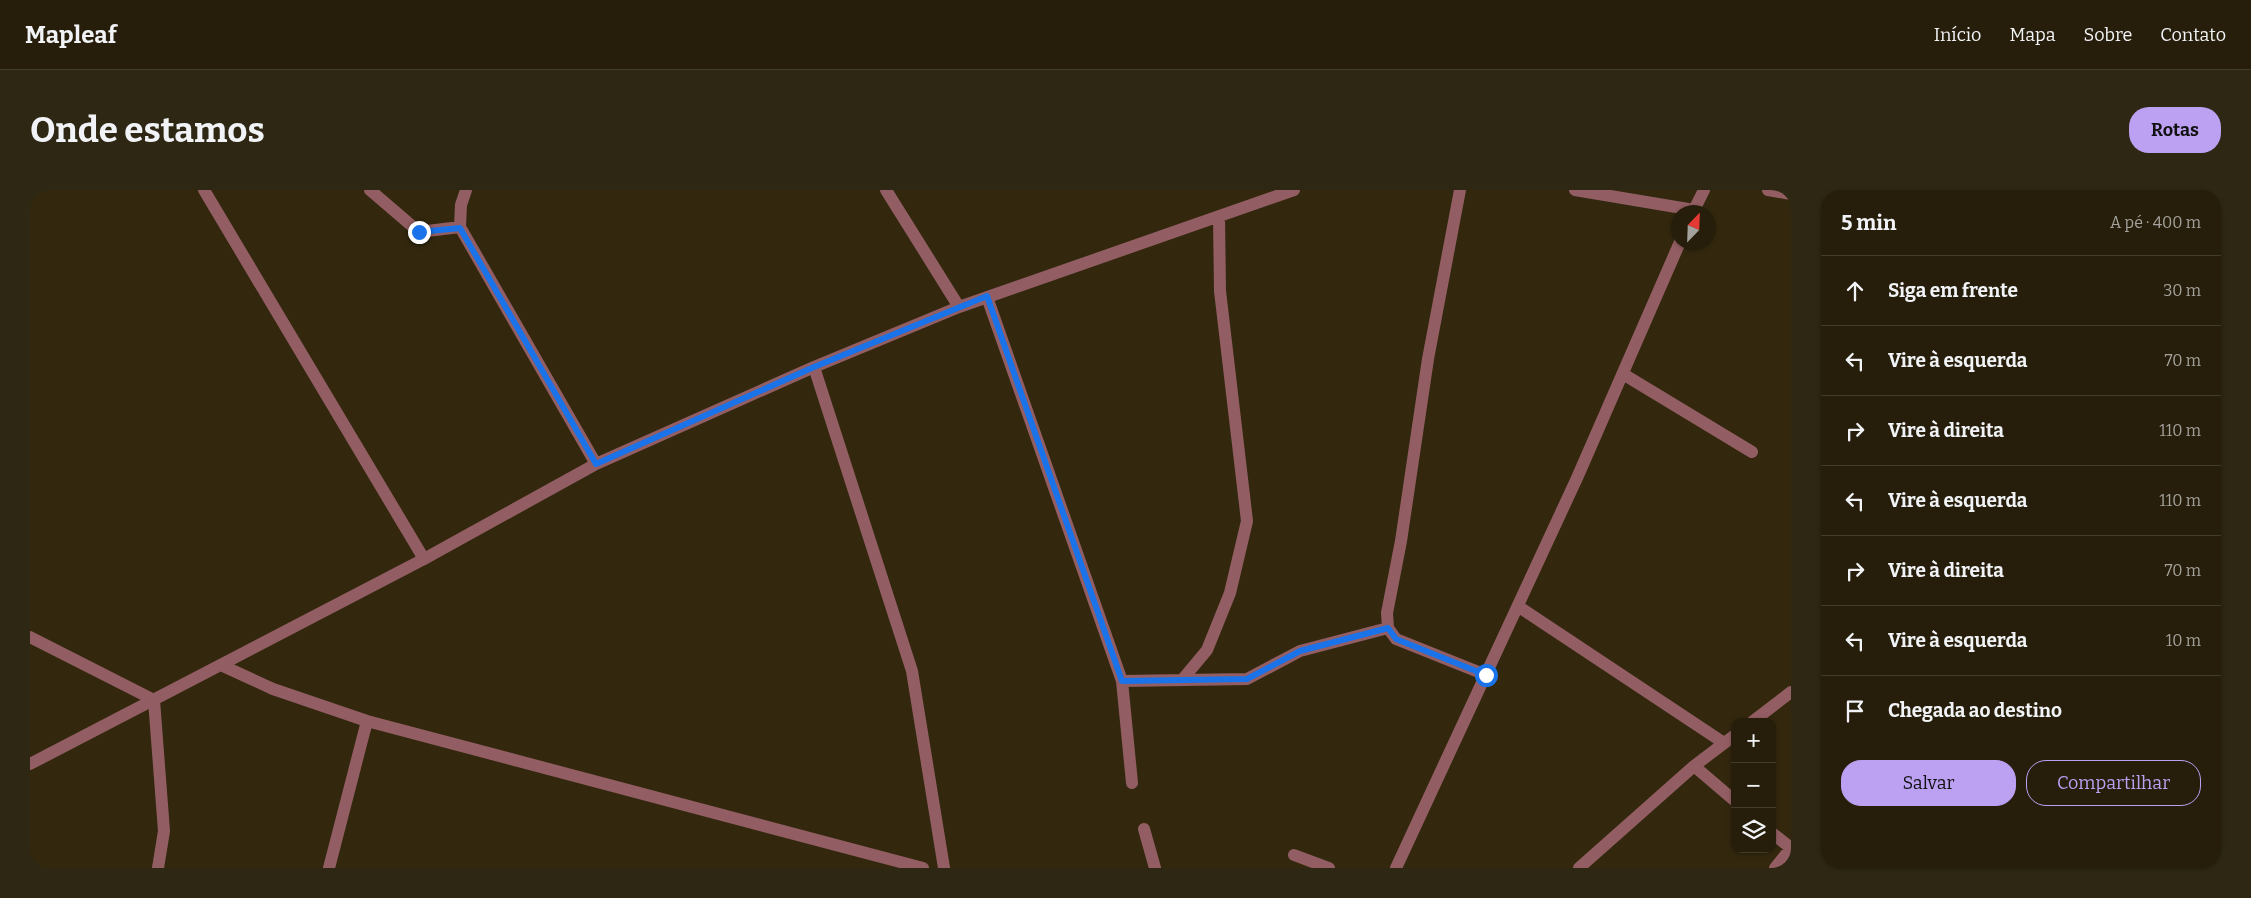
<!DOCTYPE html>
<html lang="pt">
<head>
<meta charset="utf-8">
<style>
  :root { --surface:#261e0a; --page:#2e2713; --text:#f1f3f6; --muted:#a4a29c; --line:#423c2b; --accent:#bca0f2 }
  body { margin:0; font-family:Bitter,serif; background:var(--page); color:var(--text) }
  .controls { position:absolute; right:15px; bottom:15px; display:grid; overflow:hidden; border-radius:10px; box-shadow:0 1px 4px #0004 }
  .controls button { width:45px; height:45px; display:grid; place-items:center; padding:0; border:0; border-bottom:1px solid var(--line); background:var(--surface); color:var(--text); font:25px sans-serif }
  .compass { position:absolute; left:1641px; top:15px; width:45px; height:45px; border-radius:50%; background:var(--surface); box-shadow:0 1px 4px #0004; rotate:23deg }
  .stop { position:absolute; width:15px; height:15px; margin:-11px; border:4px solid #1a73e8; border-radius:50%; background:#fff }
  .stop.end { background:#1a73e8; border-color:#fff; box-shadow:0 1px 5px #0008 }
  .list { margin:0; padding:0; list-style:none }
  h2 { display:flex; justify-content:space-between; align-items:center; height:65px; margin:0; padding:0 20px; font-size:21px }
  h2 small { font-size:16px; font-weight:400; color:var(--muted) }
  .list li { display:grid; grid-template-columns:32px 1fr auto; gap:15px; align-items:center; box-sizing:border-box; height:70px; padding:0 20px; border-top:1px solid var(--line) }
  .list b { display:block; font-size:19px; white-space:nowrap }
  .list em { font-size:16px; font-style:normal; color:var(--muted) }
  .actions { display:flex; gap:10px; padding:15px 20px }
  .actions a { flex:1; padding:11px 0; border:1px solid var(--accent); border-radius:20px; text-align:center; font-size:18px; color:var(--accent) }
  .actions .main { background:var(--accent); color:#111 }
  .icon { flex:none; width:28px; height:28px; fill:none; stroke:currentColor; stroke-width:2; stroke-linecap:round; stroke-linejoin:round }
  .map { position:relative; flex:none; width:1761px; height:678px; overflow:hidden; border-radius:20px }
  header { display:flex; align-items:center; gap:30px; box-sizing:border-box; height:70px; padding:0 25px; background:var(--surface); border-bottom:1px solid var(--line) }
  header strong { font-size:24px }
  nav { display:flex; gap:28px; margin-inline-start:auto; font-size:18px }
  .intro { display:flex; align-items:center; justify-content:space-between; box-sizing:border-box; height:120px; padding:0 30px }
  h1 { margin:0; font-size:35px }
  .button { padding:12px 22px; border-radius:20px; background:var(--accent); color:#111; font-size:18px; font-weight:700 }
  main { display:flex; gap:30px; padding:0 30px }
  aside { flex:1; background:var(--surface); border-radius:20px; box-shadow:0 1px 4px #0004 }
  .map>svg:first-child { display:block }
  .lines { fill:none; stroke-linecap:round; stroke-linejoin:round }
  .street { stroke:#935e63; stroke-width:12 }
  .route { stroke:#1a73e8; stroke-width:6 }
</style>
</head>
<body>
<header>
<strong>Mapleaf</strong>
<nav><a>Início</a><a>Mapa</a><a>Sobre</a><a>Contato</a></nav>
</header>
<div class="intro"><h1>Onde estamos</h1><a class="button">Rotas</a></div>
<main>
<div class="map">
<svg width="1761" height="678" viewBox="0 0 1761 678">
  <rect width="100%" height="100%" fill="#33280e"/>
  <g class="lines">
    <path class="street" d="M174 0 394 369
      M340 0 389 42 430 37
      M436 0 431 15 430 37 566 274
      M856 0 929 117
      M1430 0 1398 169 1371 351 1357 423 1358 438 1366 449 1456 485
      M1545 0 1664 20
      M1738 0 1761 4
      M1663 22 1674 0
      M957 107 1092 491 1102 593
      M784 177 882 481 914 678
      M1593 184 1722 262
      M1489 417 1694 553
      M0 447 124 510
      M193 476 243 499 337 531 893 678
      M1152 490 1177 460 1200 403 1217 331 1190 101 1189 26
      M1092 491 1217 489 1270 461 1358 438
      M124 510 134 641 128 678
      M1722 532 1761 502
      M1705 545 1664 576 1705 611
      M0 574 394 369 566 274 784 177 929 117 1264 0
      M1114 639 1125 678
      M1742 643 1761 658
      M1264 665 1299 678
      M299 678 337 531
      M1366 678 1547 288 1650 52
      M1549 678 1664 576
      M1745 678 1761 658"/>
  </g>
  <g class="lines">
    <path class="route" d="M389 42 430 38 566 274 784 177 957 106 1092 491 1217 489 1270 461 1358 438 1366 449 1456 485"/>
  </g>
</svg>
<div class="controls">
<button>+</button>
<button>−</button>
<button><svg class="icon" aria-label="layers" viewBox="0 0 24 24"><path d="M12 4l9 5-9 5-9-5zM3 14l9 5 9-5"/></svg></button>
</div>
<svg class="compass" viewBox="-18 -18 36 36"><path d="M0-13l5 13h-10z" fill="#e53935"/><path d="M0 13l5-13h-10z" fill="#a4a29c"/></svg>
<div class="stop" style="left:1456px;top:485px"></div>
<div class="stop end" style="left:389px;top:42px"></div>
</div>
<aside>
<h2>5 min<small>A pé · 400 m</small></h2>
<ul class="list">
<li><svg class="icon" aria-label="ahead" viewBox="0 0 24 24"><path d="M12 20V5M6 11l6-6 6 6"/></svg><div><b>Siga em frente</b></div><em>30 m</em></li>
<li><svg class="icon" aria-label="left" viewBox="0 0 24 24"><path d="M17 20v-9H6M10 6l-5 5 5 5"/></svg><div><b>Vire à esquerda</b></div><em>70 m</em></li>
<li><svg class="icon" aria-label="right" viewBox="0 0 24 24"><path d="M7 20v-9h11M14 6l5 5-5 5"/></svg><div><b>Vire à direita</b></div><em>110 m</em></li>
<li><svg class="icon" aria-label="left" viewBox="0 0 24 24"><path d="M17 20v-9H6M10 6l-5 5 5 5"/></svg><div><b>Vire à esquerda</b></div><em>110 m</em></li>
<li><svg class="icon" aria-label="right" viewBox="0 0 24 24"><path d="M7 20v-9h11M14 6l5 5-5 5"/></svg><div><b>Vire à direita</b></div><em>70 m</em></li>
<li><svg class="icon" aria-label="left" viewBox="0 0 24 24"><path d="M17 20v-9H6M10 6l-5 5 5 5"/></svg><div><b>Vire à esquerda</b></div><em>10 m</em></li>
<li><svg class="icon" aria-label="arrive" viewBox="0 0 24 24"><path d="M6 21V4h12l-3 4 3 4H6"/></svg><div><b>Chegada ao destino</b></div></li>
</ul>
<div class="actions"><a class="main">Salvar</a><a>Compartilhar</a></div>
</aside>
</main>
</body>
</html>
